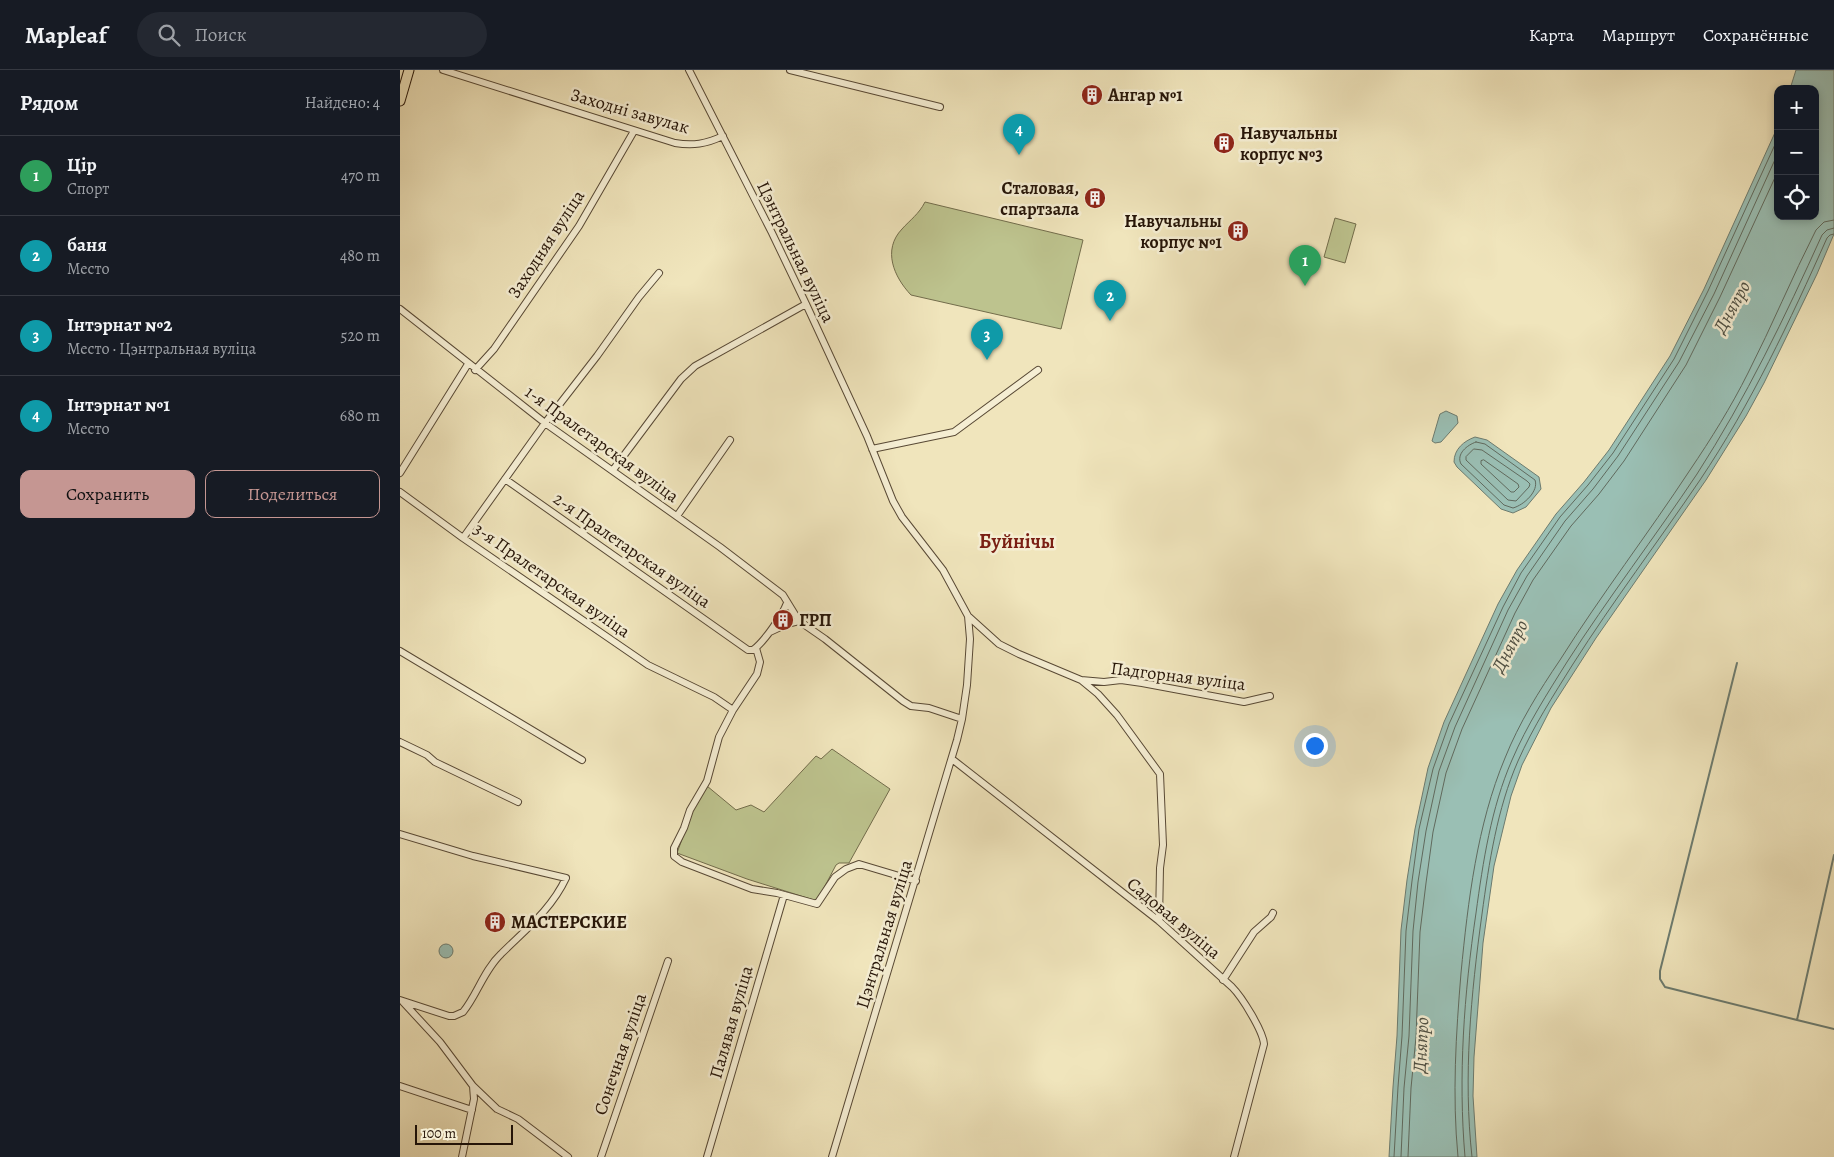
<!DOCTYPE html>
<html lang="ru">
<head>
<meta charset="utf-8">
<style>
  :root { --surface:#171b24; --page:#242831; --text:#f1f3f6; --muted:#9ea1a6; --line:#363941; --accent:#c59692 }
  body { margin:0; font-family:Alegreya,serif; background:var(--page); color:var(--text) }
  .controls { position:absolute; right:15px; top:15px; display:grid; overflow:hidden; border-radius:10px; box-shadow:0 2px 8px #0003 }
  .controls button { width:45px; height:45px; display:grid; place-items:center; padding:0; border:0; border-bottom:1px solid var(--line); background:var(--surface); color:var(--text); font:25px sans-serif }
  .scale { position:absolute; left:15px; bottom:12px; width:98px; box-sizing:border-box; padding-left:5px; border:2px solid #261508; border-top:0; font-size:14px; line-height:18px; white-space:nowrap; color:#261508; -webkit-text-stroke:4px #f5eed3; paint-order:stroke }
  .you { position:absolute; left:914px; top:675px; width:18px; height:18px; margin:-12px; border:4px solid #fff; border-radius:50%; background:#1a73e8; box-shadow:0 0 0 8px #1a73e833 }
  .badge { display:grid; place-items:center; width:32px; height:32px; border-radius:50%; background:var(--accent); color:#fff; font-size:16px; font-weight:700 }
  .pin { position:absolute; translate:-50% -41px; filter:drop-shadow(0 1px 2px #0008) }
  .pin::after { content:''; position:absolute; top:26px; width:18px; height:15px; background:inherit; clip-path:polygon(0 0,100% 0,50% 100%) }
  .list { margin:0; padding:0; list-style:none }
  h2 { display:flex; justify-content:space-between; align-items:center; height:65px; margin:0; padding:0 20px; font-size:21px }
  h2 small { font-size:16px; font-weight:400; color:var(--muted) }
  .list li { display:grid; grid-template-columns:32px 1fr auto; gap:15px; align-items:center; box-sizing:border-box; height:80px; padding:0 20px; border-top:1px solid var(--line) }
  .list b { display:block; font-size:19px; white-space:nowrap }
  .list p { margin:0; font-size:16px; white-space:nowrap; color:var(--muted) }
  .list em { font-size:16px; font-style:normal; color:var(--muted) }
  .actions { display:flex; gap:10px; padding:15px 20px }
  .actions a { flex:1; padding:11px 0; border:1px solid var(--accent); border-radius:10px; text-align:center; font-size:18px; color:var(--accent) }
  .actions .main { background:var(--accent); color:#111 }
  .icon { flex:none; width:28px; height:28px; fill:none; stroke:currentColor; stroke-width:2; stroke-linecap:round; stroke-linejoin:round }
  .map { position:relative; flex:none; width:1434px; height:1087px; overflow:hidden }
  header { display:flex; align-items:center; gap:30px; box-sizing:border-box; height:70px; padding:0 25px; background:var(--surface); border-bottom:1px solid var(--line) }
  header strong { font-size:24px }
  nav { display:flex; gap:28px; margin-inline-start:auto; font-size:18px }
  .search { width:350px; height:45px; background:var(--page); display:flex; align-items:center; gap:12px; box-sizing:border-box; padding:0 18px; border-radius:28px; color:var(--muted); font-size:19px }
  main { display:flex }
  aside { flex:1; background:var(--surface) }
  .map>svg:first-child { display:block }
  .green { fill:#bdc38e; stroke:#726c4b }
  .water { fill:#9abfb4; stroke:#6c7b6f }
  .lines { fill:none; stroke-linecap:round; stroke-linejoin:round }
  .shore { stroke:#606a5e; stroke-width:1 }
  .stream { stroke:#6c7b6f; stroke-width:2 }
  .minor-casing { stroke:#584935; stroke-width:8 }
  .major-casing { stroke:#261508; stroke-width:11 }
  .minor { stroke:#f5eed3; stroke-width:6 }
  .major { stroke:#f0e5bc; stroke-width:9 }
  .labels { text-anchor:middle; dominant-baseline:central; stroke-width:5; stroke-linejoin:round; paint-order:stroke }
  .poi-label { font-size:18px; font-weight:bold; fill:#261508; stroke:#f5eed3; text-anchor:start }
  .street-label { font-size:18px; fill:#261508; stroke:#f5eed3 }
  .water-label { font-size:19px; font-style:italic; fill:#4f5044; stroke:#f5eed3 }
  .quarter-label { font-size:20px; font-weight:bold; fill:#7a1f14; stroke:#f5eed3 }
</style>
</head>
<body>
<header>
<strong>Mapleaf</strong>
<div class="search"><svg class="icon" aria-label="search" viewBox="0 0 24 24"><circle cx="10" cy="10" r="6"/><path d="M15 15l6 6"/></svg>Поиск</div>
<nav><a>Карта</a><a>Маршрут</a><a>Сохранённые</a></nav>
</header>
<main>
<aside>
<h2>Рядом<small>Найдено: 4</small></h2>
<ul class="list">
<li><span class="badge" style="background:#2e9e5b">1</span><div><b>Цір</b><p>Спорт</p></div><em>470 m</em></li>
<li><span class="badge" style="background:#0f9aa8">2</span><div><b>баня</b><p>Место</p></div><em>480 m</em></li>
<li><span class="badge" style="background:#0f9aa8">3</span><div><b>Інтэрнат №2</b><p>Место · Цэнтральная вуліца</p></div><em>520 m</em></li>
<li><span class="badge" style="background:#0f9aa8">4</span><div><b>Інтэрнат №1</b><p>Место</p></div><em>680 m</em></li>
</ul>
<div class="actions"><a class="main">Сохранить</a><a>Поделиться</a></div>
</aside>
<div class="map">
<svg width="1434" height="1087" viewBox="0 0 1434 1087">
  <rect width="100%" height="100%" fill="#f0e5bc"/>
  <filter id="stains"><feTurbulence type="fractalNoise" baseFrequency=".004" numOctaves="4"/><feColorMatrix values="0 0 0 0 .2 0 0 0 0 .09 0 0 0 0 .02 0 0 0 .5 -.17"/></filter>
  <radialGradient id="worn" r=".72"><stop offset=".6" stop-color="#630" stop-opacity="0"/><stop offset="1" stop-color="#630" stop-opacity=".3"/></radialGradient>
  <path class="green" d="M525 132 683 170 661 259 511 225C494 207 482 180 502 159 510 150 519 144 525 132Z
    M935 148 956 154 945 193 924 187Z
    M432 679 490 719 449 793H439L436 795 417 831 347 809 277 783 294 736 307 716 336 740 351 735 364 742 416 686 421 689Z"/>
  <path class="water" d="M1396 0H1434V164L1417 204 1364 313 1346 346 1306 410 1196 568 1151 638 1122 695 1111 726 1094 796 1083 873 1074 987 1073 1026 1077 1087H989L993 1017 997 966 1001 860 1007 810 1015 759 1028 698 1044 652 1098 534 1117 500 1156 444 1184 412 1209 380 1270 286 1304 219 1378 56V146H1415V19H1390Z
    M1046 341 1057 346 1058 353 1041 372 1035 373 1032 371 1039 347 1040 344Z
    M1075 367 1087 370 1139 407 1141 419 1126 437 1113 443 1101 439 1057 397 1054 392C1054 379 1064 371 1075 367Z
    M39 881a7 7 0 1 1 14 0a7 7 0 1 1-14 0Z"/>
  <g class="lines">
    <path class="shore" d="M1076 372 1085 374 1135 410C1139 421 1124 435 1113 438L1104 435 1061 394C1056 384 1067 375 1076 372Z
      M1074 379 1082 380 1127 411 1130 414 1129 417 1116 431 1108 430 1066 390V387Z
      M1084 390 1118 414 1119 417 1114 422H1111L1081 394V391Z
      M994 1087 998 1017 1002 966 1006 861 1012 811 1019 759 1033 699 1049 654 1103 537 1121 503 1160 447 1188 415 1213 383 1274 289 1308 221 1378 68
      M1001 1087 1004 1018 1009 966 1013 861 1018 812 1026 761 1039 701 1055 657 1108 540 1127 506 1165 451 1193 419 1218 386 1279 292 1314 224 1378 83
      M1008 1087 1011 1018 1016 967 1020 862 1026 813 1033 762 1046 703 1062 659 1115 543 1133 510 1171 456 1199 424 1224 391 1286 295 1320 227 1378 101
      M1058 1087C1052 1025 1056 964 1061 903 1068 831 1077 755 1105 688 1119 653 1139 621 1160 590 1201 525 1248 464 1290 400 1311 369 1331 337 1348 303 1372 256 1392 207 1416 160L1424 152 1434 150
      M1065 1087C1058 1006 1064 924 1076 843 1083 792 1091 738 1112 690 1127 655 1147 624 1167 592 1208 528 1255 467 1297 404 1346 328 1385 247 1422 165L1427 160 1434 158
      M1072 1087C1063 1006 1071 924 1082 844 1089 793 1097 739 1118 691 1133 657 1153 626 1173 594 1213 531 1258 472 1300 410 1351 334 1390 251 1427 168L1430 165 1434 164"/>
    <path class="stream" d="M1337 593 1260 901V909L1265 917 1397 950
      M1434 785 1397 950 1434 959"/>
    <g class="minor-casing">
      <path id="minor" d="M43 0 275 73C293 76 306 74 323 66
        M289 0 372 163 406 234 467 366 493 431 502 447 543 500 568 546 570 569 567 615 562 649 557 670 432 1087
        M390 0 540 37
        M0 239 145 353 320 477 383 525 399 551 425 569 503 631 511 636 529 638 562 649
        M75 300 94 279 179 156 234 61
        M472 379 554 362 638 300
        M213 400 281 309 295 296 406 234
        M0 403 68 294
        M105 409 348 580H353C364 572 382 546 387 533
        M0 422 63 468 248 595 314 627 333 640 319 667 307 711 290 740 284 758 274 778V786L282 792 352 819 377 823 417 834 435 807 446 799 459 794 516 811
        M277 446 330 370
        M63 468 145 353 197 286 239 227 259 203
        M568 546 599 574 619 584 681 610 704 612 721 610 742 613 844 632 870 626
        M370 562 387 554 399 551
        M0 581 182 690
        M681 610 698 624 717 645 760 704 763 775 760 798 759 851
        M333 640 357 604 360 592 356 578
        M0 672 27 685 35 692 118 732
        M552 689 759 851 832 917C842 927 863 961 864 974L834 1087
        M0 764 73 786 166 808C151 840 125 860 101 884 84 900 77 925 63 942L54 946H49L0 930
        M823 910 854 862 871 847 873 843
        M3 932 40 972 73 1016 97 1039 118 1049 168 1087
        M0 1016 72 1040
        M62 1087 74 1029 73 1016
        M201 1087 268 891
        M307 1087 384 825"/>
    </g>
    <g class="major-casing">
      <path id="major" d="M0 31 9 0"/>
    </g>
    <use href="#minor" class="minor"/>
    <use href="#major" class="major"/>
  </g>
  <defs>
    <g id="building-disc" transform="scale(1.125)"><circle r="9.5" fill="#8f2418" stroke="#f5eed3"/><path d="M-4-6H4V6H1V3H-1V6H-4ZM-2.5-4.3h1.7v1.8h-1.7ZM.8-4.3h1.7v1.8H.8ZM-2.5-1h1.7V.8h-1.7ZM.8-1h1.7V.8H.8Z" fill="#fff"/></g>
  </defs>
  <g fill-rule="evenodd">
    <use href="#building-disc" x="692" y="25"/>
    <use href="#building-disc" x="824" y="73"/>
    <use href="#building-disc" x="695" y="128"/>
    <use href="#building-disc" x="838" y="161"/>
    <use href="#building-disc" x="383" y="550"/>
    <use href="#building-disc" x="95" y="852"/>
  </g>
  <g class="labels">
    <g class="poi-label">
      <text x="708" y="25">Ангар №1</text>
      <text x="840" y="63">Навучальны<tspan x="840" dy="21">корпус №3</tspan></text>
      <text x="679" y="118" text-anchor="end">Сталовая,<tspan x="679" dy="21">спартзала</tspan></text>
      <text x="822" y="151" text-anchor="end">Навучальны<tspan x="822" dy="21">корпус №1</tspan></text>
      <text x="399" y="550">ГРП</text>
      <text x="111" y="852">МАСТЕРСКИЕ</text>
    </g>
    <g class="street-label">
      <text transform="translate(230 41) rotate(16)">Заходні завулак</text>
      <text transform="translate(146 174) rotate(-57)">Заходняя вуліца</text>
      <text transform="translate(396 182) rotate(64)">Цэнтральная вуліца</text>
      <text transform="translate(202 374) rotate(36)">1-я Пралетарская вуліца</text>
      <text transform="translate(232 480) rotate(35)">2-я Пралетарская вуліца</text>
      <text transform="translate(152 510) rotate(35)">3-я Пралетарская вуліца</text>
      <text transform="translate(778 606) rotate(7)">Падгорная вуліца</text>
      <text transform="translate(774 848) rotate(40)">Садовая вуліца</text>
      <text transform="translate(484 864) rotate(-73)">Цэнтральная вуліца</text>
      <text transform="translate(331 952) rotate(-74)">Палявая вуліца</text>
      <text transform="translate(220 984) rotate(-71)">Сонечная вуліца</text>
    </g>
    <g class="water-label">
      <text transform="translate(1332 237) rotate(-61)">Дняпро</text>
      <text transform="translate(1110 576) rotate(-62)">Дняпро</text>
      <text transform="translate(1021 975) rotate(-87)">Дняпро</text>
    </g>
    <g class="quarter-label">
      <text x="617" y="471">Буйнічы</text>
    </g>
  </g>
  <rect width="100%" height="100%" filter="url(#stains)"/>
  <rect width="100%" height="100%" fill="url(#worn)"/>
</svg>
<div class="controls">
<button>+</button>
<button>−</button>
<button><svg class="icon" aria-label="locate" viewBox="0 0 24 24"><circle cx="12" cy="12" r="6"/><path d="M12 2v4M12 18v4M2 12h4M18 12h4"/></svg></button>
</div>
<div class="scale">100 m</div>
<div class="you"></div>
<div class="pin badge" style="left:905px;top:216px;background:#2e9e5b">1</div>
<div class="pin badge" style="left:710px;top:251px;background:#0f9aa8">2</div>
<div class="pin badge" style="left:587px;top:290px;background:#0f9aa8">3</div>
<div class="pin badge" style="left:619px;top:85px;background:#0f9aa8">4</div>
</div>
</main>
</body>
</html>
